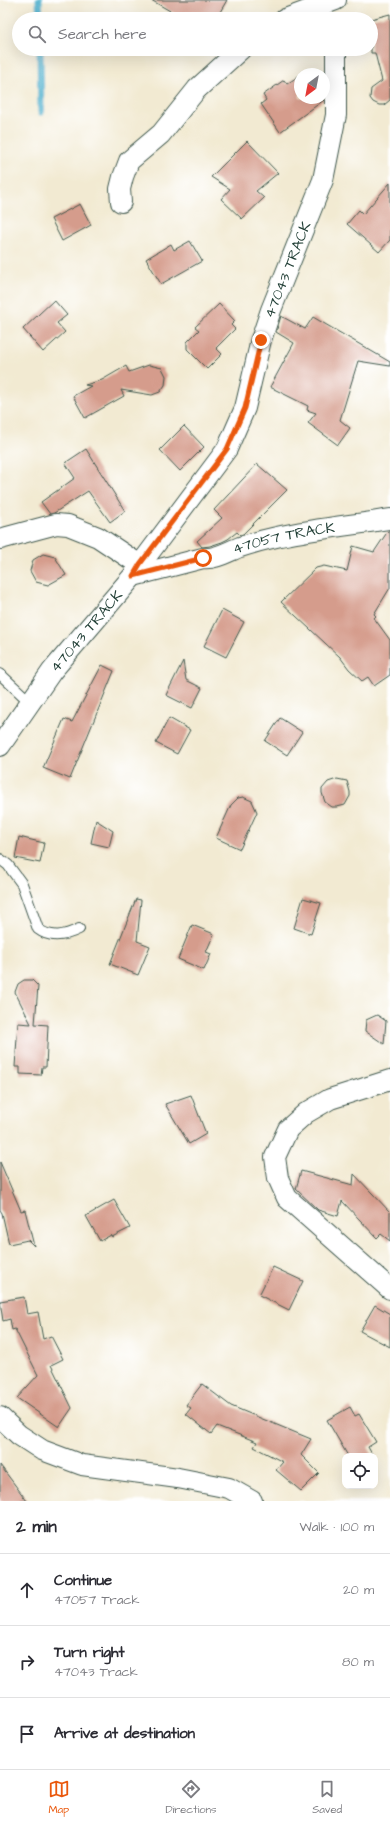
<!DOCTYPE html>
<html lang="en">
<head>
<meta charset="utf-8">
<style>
  :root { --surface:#fff; --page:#f2f2f3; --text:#2b2b33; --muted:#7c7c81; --line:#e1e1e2; --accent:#ea580c }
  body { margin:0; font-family:"Architects Daughter",sans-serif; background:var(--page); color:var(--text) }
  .controls { position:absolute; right:12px; bottom:12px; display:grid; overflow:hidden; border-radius:8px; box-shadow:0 4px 16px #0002 }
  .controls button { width:36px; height:36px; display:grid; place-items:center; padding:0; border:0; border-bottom:1px solid var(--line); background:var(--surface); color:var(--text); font:20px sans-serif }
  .compass { position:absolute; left:294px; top:68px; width:36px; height:36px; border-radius:50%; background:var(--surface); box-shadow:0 4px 16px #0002; rotate:212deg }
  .stop { position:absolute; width:12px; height:12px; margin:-9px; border:3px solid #ea580c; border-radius:50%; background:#fff }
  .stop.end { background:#ea580c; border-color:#fff; box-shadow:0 1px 4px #0008 }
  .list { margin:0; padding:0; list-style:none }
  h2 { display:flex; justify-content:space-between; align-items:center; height:52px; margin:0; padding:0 16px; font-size:17px }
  h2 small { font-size:13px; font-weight:400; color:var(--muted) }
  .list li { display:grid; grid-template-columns:26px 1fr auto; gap:12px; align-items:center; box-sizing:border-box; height:72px; padding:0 16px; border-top:1px solid var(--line) }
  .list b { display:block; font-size:15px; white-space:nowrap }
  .list p { margin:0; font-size:13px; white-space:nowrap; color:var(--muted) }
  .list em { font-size:13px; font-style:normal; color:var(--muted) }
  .icon { flex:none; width:22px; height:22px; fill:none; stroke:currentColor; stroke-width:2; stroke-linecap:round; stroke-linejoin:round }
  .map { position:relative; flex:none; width:390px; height:1501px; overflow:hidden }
  .search { position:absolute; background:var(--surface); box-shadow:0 4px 16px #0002; left:12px; right:12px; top:12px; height:44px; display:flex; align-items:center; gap:10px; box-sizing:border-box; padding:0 14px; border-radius:22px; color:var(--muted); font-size:15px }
  .sheet { height:268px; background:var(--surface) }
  nav { display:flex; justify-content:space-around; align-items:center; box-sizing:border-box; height:56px; border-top:1px solid var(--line); background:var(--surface); font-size:11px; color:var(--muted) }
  nav a { display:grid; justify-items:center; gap:2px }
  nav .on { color:var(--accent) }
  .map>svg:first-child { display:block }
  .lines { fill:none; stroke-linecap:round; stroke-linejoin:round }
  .stream { stroke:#4dafcc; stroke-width:7 }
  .building { fill:#d59c8c }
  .lane-casing { stroke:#3f574c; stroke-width:12 }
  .street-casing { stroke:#3f574c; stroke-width:22 }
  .lane { stroke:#fff; stroke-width:10 }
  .street { stroke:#fff; stroke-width:20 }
  .route { stroke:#ea580c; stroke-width:5 }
  .labels { text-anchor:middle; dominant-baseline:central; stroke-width:3.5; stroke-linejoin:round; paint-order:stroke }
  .street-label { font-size:15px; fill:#1f3d34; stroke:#fff }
</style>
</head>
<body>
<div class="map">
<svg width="390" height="1501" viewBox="0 0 390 1501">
  <rect width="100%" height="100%" fill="#fff"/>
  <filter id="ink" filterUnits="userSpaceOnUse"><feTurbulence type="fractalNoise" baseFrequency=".025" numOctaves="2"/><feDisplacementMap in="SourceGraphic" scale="8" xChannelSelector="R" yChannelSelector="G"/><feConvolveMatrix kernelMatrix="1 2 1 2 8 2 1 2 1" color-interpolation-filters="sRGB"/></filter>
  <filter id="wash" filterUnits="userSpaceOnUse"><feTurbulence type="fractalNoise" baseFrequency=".012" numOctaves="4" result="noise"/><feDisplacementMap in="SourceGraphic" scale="16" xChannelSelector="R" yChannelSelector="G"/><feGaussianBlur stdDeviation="0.9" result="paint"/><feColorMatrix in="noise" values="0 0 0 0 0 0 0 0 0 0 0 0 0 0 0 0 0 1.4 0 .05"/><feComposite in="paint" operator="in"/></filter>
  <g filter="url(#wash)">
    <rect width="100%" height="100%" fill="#f2ead2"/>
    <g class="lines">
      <path class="stream" d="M39 0 40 19
        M40 49 41 112"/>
    </g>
    <g id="blocks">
      <path class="building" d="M151 0H227L216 19H184Z
        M390 14V100L384 105H379L373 102 370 98 371 89 382 81 375 53H371V19Z
        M300 75V98H324V90V100L280 132 261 104 266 100 263 95 284 80 287 84Z
        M247 141 278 173 256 191 264 198 242 219 221 199 230 189 211 177Z
        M390 183V240L379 252 347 224 359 210 363 214Z
        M80 204 91 225 62 241 51 219Z
        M190 241 202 261 161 284 146 259 171 244 174 250Z
        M54 300 67 315 57 323 65 332 43 352 23 329Z
        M219 304 235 321 231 325 235 329 216 348 222 354 207 369 187 349V342L199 330 195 327Z
        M281 316 305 329 313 317 390 362V366L358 361 340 420 350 428 338 445 308 423 316 413 307 410 308 406 270 387 294 343 276 332Z
        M149 365 162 368 166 376 165 385 160 392 152 395 121 390 124 396 85 418 73 396 91 386 85 385 102 380 126 366 129 372Z
        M184 426 204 447 180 471 160 450Z
        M86 449 125 511 110 522 88 491 54 513 50 514 41 502 75 478 65 463Z
        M257 464 287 490 243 534 240 535 237 532 228 539 222 542 210 546 202 547 197 541 222 518 214 510Z
        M388 531H390V588L374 614 376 616 374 618 390 640V675L374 686 368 677 362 681 349 669 340 657 281 602 316 568 324 566 347 571 353 546 374 552Z
        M43 554 55 557 66 575 48 585 36 582 30 571 33 560Z
        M222 610 244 622 226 657 204 646Z
        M183 661 186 680 202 688 192 708 166 695Z
        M102 665 114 671 70 779 43 768 64 719 72 722Z
        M169 718 190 730 177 754 156 743Z
        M280 718 302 732 287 755 265 741Z
        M337 779 347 781 350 792V796L345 805 337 807H332L325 802 322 793V789L328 782Z
        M243 797 252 801 257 812 240 849 216 838 231 805 238 798Z
        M96 820 113 831 109 847 91 843Z
        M19 837 44 843 40 863 15 858Z
        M303 898 321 903 311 934 294 928Z
        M136 899 141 900 137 941 150 946 138 975 110 964Z
        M192 925 214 934 206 952 211 954 204 970 178 959Z
        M24 980H32L38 986 35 1024 48 1025 46 1067H42L41 1075 20 1074V1067H15L18 1023 31 1024 15 992 18 984Z
        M377 1015 386 1021 384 1044 365 1031 366 1020Z
        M191 1095 206 1134 189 1144 165 1104Z
        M0 1162 21 1211 25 1210 34 1246 28 1240 9 1244 2 1213 0 1210Z
        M301 1171 353 1185 354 1174 390 1212V1241L381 1234 377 1238 342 1201 338 1216 318 1210 296 1189Z
        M114 1200 130 1228 112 1237 111 1235 100 1241 86 1216Z
        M273 1267 303 1281 289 1310 259 1295Z
        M24 1297 27 1314 38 1312 43 1339 51 1336 63 1359 51 1365 72 1408 59 1427 17 1398 38 1375 15 1329 12 1330 10 1319 3 1321 0 1301Z
        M375 1305 390 1314V1347L360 1331Z
        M202 1384 231 1406 311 1439 301 1455 319 1473 301 1491 276 1470 283 1462 254 1447 257 1442 217 1426 211 1434 186 1414 191 1408 186 1405Z
        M350 1407 355 1416 359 1414 376 1442 368 1447 373 1456H348L327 1420Z
        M0 1465 27 1501H0Z"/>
    </g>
  </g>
  <g filter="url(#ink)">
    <use href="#blocks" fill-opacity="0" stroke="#3f574c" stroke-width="1"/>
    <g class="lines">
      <g class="lane-casing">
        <path id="lane" d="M0 674 30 702
          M0 859 8 865 22 884 38 929C51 939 65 936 79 929"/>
      </g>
      <g class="street-casing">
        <g id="street">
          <path d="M285 19 336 0"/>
          <path d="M121 202 120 189 123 177 129 161 161 134 197 89 241 49"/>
          <path d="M0 539 56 524 68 525 98 537 140 565"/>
          <path id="s1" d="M133 576 203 558C215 560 229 551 240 547 288 531 340 527 390 519"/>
          <path id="s2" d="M0 746 52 671 133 576 140 565 227 449 245 408 261 340 271 310 323 180 336 115V49"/>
          <path d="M390 1080 330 1099 306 1113 288 1129 275 1157 278 1178 287 1198 390 1289"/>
          <path d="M0 1417 19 1435 42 1450 82 1465 178 1478 229 1488 252 1501"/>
        </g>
      </g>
      <use href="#lane" class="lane"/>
      <use href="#street" class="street"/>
    </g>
  </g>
  <g class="lines" filter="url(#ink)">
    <path class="route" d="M203 558 133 576 140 564 227 449 245 408 261 340"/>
  </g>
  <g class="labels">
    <g class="street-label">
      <text stroke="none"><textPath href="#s2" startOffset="564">47043 TRACK</textPath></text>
      <text stroke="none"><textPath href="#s1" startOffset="156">47057 TRACK</textPath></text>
      <text stroke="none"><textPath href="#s2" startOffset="144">47043 TRACK</textPath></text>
    </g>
  </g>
</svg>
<div class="controls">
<button><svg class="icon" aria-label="locate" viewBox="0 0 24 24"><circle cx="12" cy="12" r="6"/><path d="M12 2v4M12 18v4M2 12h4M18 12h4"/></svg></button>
</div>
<svg class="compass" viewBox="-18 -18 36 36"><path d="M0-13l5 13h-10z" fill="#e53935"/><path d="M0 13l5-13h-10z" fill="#7c7c81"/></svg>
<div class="stop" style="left:203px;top:558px"></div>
<div class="stop end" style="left:261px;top:340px"></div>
<div class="search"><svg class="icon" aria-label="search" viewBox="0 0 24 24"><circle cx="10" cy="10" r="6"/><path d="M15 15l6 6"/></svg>Search here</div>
</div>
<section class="sheet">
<h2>2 min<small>Walk · 100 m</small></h2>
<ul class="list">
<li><svg class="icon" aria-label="ahead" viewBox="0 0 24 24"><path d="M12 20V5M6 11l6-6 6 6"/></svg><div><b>Continue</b><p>47057 Track</p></div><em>20 m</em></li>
<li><svg class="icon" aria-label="right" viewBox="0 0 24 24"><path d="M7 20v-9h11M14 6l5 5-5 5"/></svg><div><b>Turn right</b><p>47043 Track</p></div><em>80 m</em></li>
<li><svg class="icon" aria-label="arrive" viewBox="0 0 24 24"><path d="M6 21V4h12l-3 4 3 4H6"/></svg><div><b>Arrive at destination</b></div></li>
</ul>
</section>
<nav>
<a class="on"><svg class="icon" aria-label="map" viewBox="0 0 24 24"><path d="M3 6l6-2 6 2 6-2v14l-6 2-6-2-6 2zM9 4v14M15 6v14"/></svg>Map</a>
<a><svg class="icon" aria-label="directions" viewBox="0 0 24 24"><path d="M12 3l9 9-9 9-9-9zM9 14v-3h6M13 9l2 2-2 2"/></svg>Directions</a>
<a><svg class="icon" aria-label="saved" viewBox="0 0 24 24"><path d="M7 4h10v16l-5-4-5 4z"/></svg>Saved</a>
</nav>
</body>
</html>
